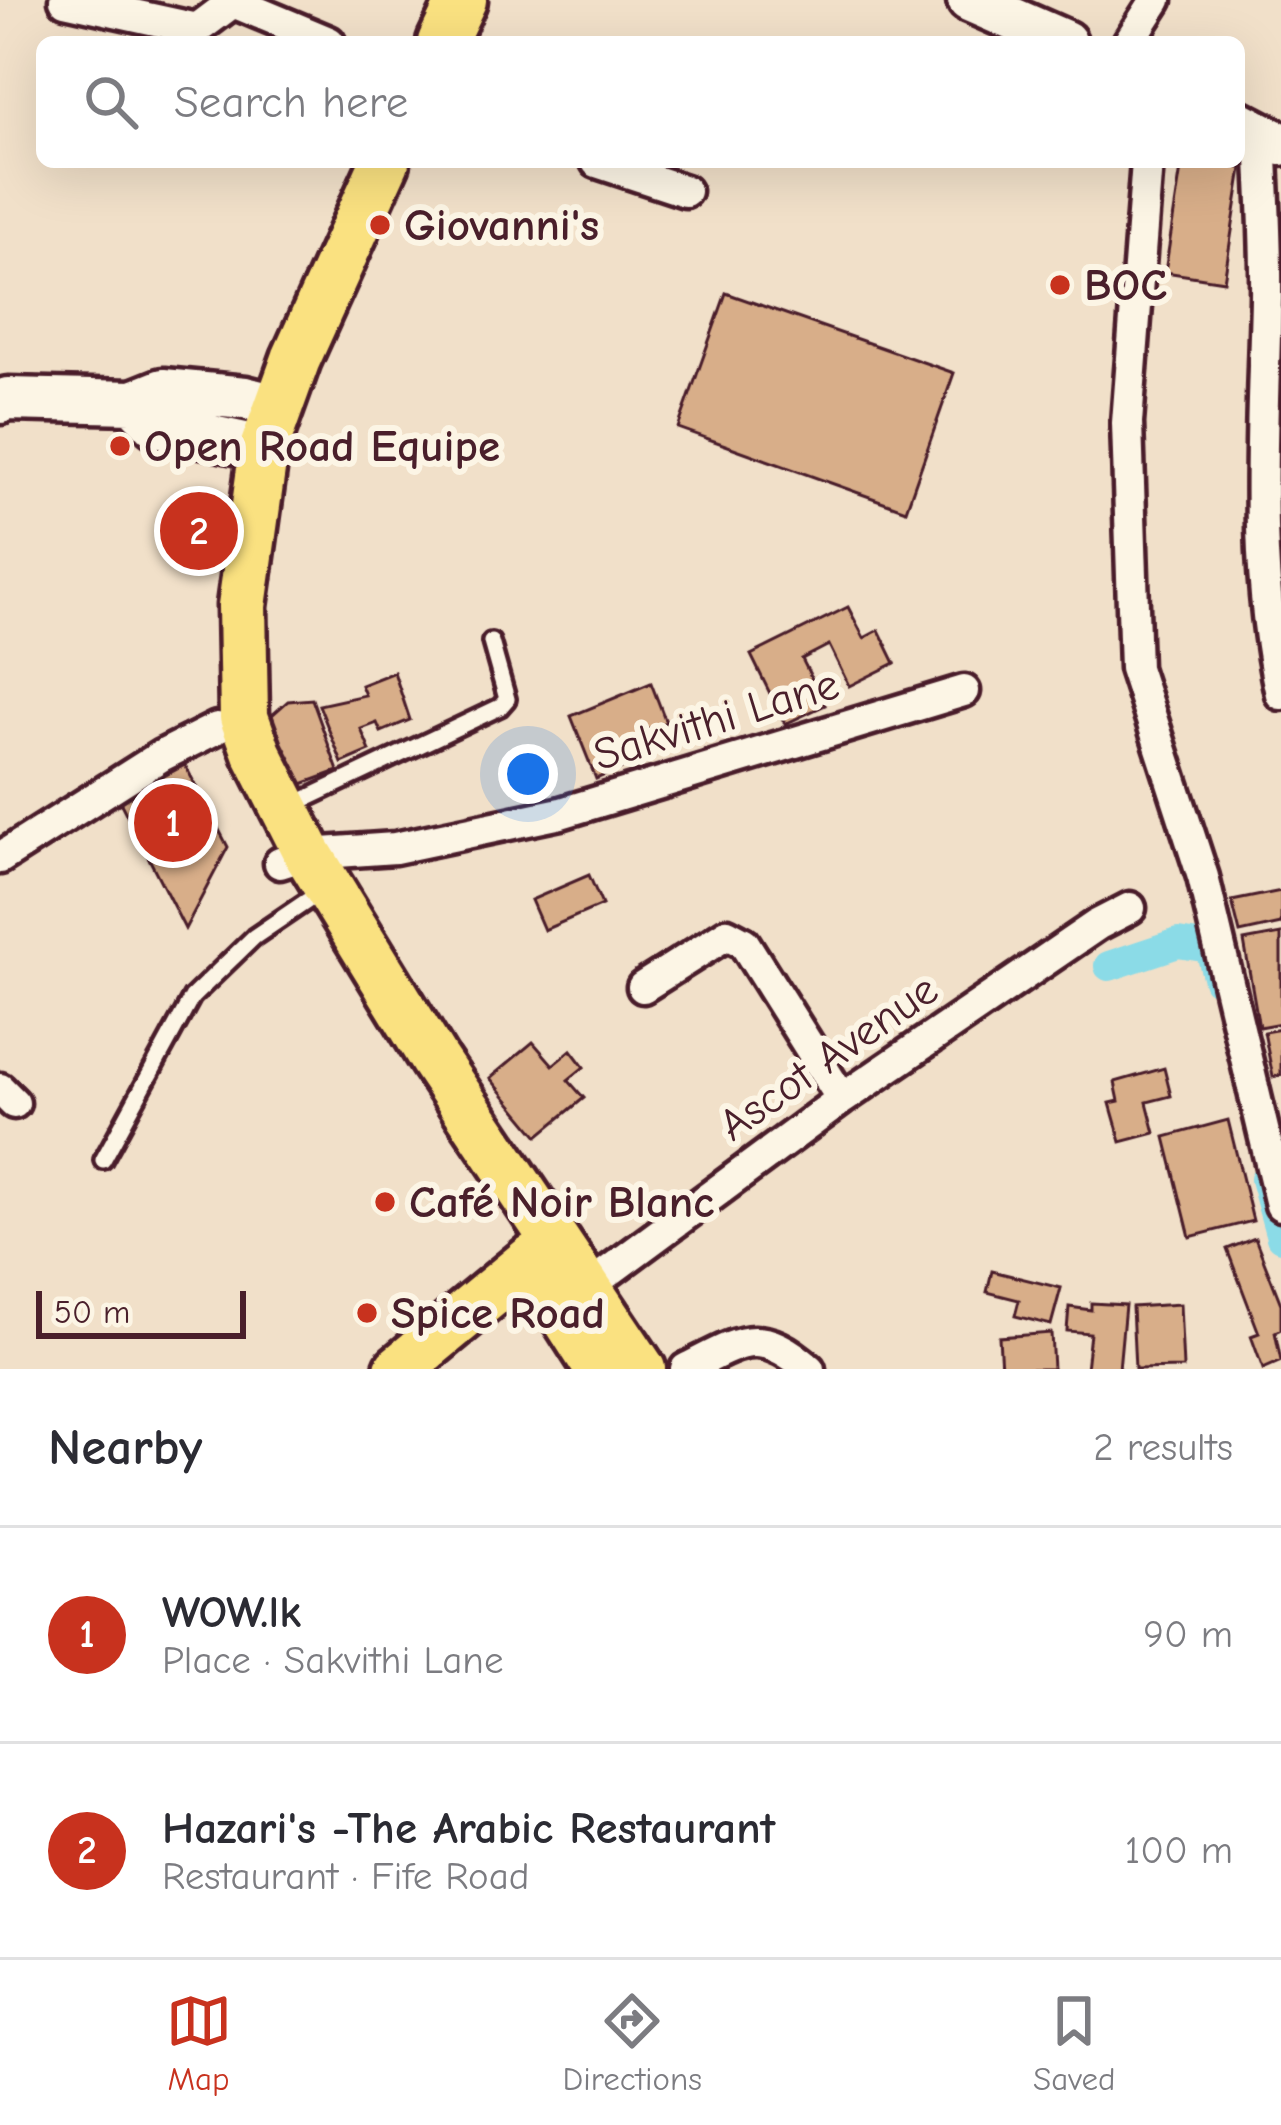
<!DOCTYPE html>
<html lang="en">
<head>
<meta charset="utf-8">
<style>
  :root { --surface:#fff; --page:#f7f7f7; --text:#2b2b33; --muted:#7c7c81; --line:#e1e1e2; --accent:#c8321e }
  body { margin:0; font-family:"Comic Neue",sans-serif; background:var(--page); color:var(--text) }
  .scale { position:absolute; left:36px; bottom:30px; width:210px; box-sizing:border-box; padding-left:12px; border:6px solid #4a1f2b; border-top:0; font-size:33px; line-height:42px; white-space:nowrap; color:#4a1f2b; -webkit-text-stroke:9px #fcf5e5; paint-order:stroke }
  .you { position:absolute; left:528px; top:774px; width:42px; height:42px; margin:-30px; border:9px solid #fff; border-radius:50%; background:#1a73e8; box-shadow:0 0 0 18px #1a73e833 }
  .badge { display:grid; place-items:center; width:78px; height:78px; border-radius:50%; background:var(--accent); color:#fff; font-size:39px; font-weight:700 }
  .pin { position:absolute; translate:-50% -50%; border:6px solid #fff; box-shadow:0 3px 12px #0006 }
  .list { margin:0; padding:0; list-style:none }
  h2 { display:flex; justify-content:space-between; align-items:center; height:156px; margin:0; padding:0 48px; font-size:51px }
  h2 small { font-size:39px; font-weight:400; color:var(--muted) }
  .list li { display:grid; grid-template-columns:78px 1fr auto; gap:36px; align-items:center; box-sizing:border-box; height:216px; padding:0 48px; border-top:3px solid var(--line) }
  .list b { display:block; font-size:45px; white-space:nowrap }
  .list p { margin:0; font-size:39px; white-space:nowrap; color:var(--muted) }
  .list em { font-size:39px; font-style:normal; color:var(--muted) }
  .icon { flex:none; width:66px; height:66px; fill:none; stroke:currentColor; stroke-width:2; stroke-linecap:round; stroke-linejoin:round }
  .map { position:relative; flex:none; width:1281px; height:1369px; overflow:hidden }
  .search { position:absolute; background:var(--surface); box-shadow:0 12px 48px #0002; left:36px; right:36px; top:36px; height:132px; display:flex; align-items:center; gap:30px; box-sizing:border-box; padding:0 42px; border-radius:18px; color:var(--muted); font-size:45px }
  .sheet { height:588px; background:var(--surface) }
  nav { display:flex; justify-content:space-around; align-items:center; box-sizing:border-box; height:168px; border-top:3px solid var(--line); background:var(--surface); font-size:33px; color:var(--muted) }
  nav a { display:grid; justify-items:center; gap:6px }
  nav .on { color:var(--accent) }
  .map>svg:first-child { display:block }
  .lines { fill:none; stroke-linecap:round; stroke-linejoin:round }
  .canal { stroke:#8bdbe7; stroke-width:30 }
  .building { fill:#d8ae89; stroke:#4a1f2b; stroke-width:3 }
  .lane-casing { stroke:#4a1f2b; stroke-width:24 }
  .street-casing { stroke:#4a1f2b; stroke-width:39 }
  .secondary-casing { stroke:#4a1f2b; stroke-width:51 }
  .primary-casing { stroke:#4a1f2b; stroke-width:57 }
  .lane { stroke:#fcf5e5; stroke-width:15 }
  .street { stroke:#fcf5e5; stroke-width:30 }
  .secondary { stroke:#fcf5e5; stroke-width:42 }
  .primary { stroke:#fae180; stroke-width:48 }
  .poi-dot { fill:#c8321e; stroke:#fcf5e5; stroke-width:4.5 }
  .labels { text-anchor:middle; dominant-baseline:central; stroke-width:12; stroke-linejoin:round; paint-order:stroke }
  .poi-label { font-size:45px; font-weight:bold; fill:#4a1f2b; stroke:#fcf5e5; text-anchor:start }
  .street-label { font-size:45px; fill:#4a1f2b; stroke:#fcf5e5 }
</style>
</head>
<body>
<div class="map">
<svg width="1281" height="1369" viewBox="0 0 1281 1369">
  <rect width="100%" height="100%" fill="#f1e0c9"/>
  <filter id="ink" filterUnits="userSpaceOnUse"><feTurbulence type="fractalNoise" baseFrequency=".00833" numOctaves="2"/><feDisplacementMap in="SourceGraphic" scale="24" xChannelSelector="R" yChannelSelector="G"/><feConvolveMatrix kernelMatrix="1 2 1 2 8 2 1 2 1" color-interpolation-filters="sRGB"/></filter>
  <g filter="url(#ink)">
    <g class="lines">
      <path class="canal" d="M1109 966 1178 943 1210 948 1218 980
        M1265 1179 1281 1237"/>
    </g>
    <path class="building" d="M1182 162 1242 168 1224 281 1165 272Z
      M726 293 954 373 906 510 678 428Z
      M848 607 864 638 879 630 895 663 849 686 829 645 802 659 825 705 785 724 751 655Z
      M394 672 410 720 381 732 377 723 361 729 370 751 342 763 319 705 365 695 361 685Z
      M651 683 666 722 642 732 652 755 596 779 571 716Z
      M312 699 338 771 294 787 270 717 288 701Z
      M185 765 228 847 185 929 119 800Z
      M589 875 602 905 544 930 531 900Z
      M1281 891V924L1240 933 1232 901Z
      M1281 934V1023L1259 1027 1244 941Z
      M1281 1029V1075L1273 1077 1264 1032Z
      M533 1042 553 1065 571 1050 584 1067 568 1080 584 1098 538 1136 490 1078Z
      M1164 1068 1171 1096 1147 1102 1155 1133 1121 1142 1110 1103 1119 1101 1115 1082Z
      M1228 1120 1253 1221 1190 1237 1165 1137Z
      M1255 1238 1281 1304V1329L1275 1332 1281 1361 1263 1369 1251 1336 1259 1333 1227 1249Z
      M992 1271 1061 1288 1051 1325 1015 1316 1019 1300 987 1292Z
      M1091 1303 1125 1305 1119 1369H1086L1090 1333 1067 1331 1069 1307 1091 1310Z
      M1180 1304 1183 1368 1135 1369 1132 1307Z
      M1051 1333 1053 1369H1001L999 1337Z"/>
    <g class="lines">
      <g class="lane-casing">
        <path id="lane" d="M293 805 500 707 507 699 491 642
          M103 1160 192 997 254 937 307 901"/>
      </g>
      <g class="street-casing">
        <path id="street" d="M65 0 197 29 233 2 329 42
          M1129 42 1156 0
          M1261 133C1263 188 1267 244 1266 299 1263 430 1252 565 1281 694
          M597 162 685 191
          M1147 162 1127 423 1135 668 1203 877 1281 1205
          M0 858 161 756 217 728
          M280 863 308 854 395 848 561 813 964 691
          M643 987 727 934 744 943 842 1099
          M0 1089 14 1103
          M585 1289 842 1099 1097 925 1130 908
          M686 1369C740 1342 759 1325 809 1369"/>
      </g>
      <g class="secondary-casing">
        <path id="secondary" d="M969 0 1065 42
          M1239 122 1281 144
          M0 402 8 399 133 402 163 390 245 398 277 406
          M133 402 155 425 264 448"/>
      </g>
      <g class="primary-casing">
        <path id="primary" d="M442 42 462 0
          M385 162 296 359 264 448 242 606 244 717 257 753 308 854 434 1060 641 1369
          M550 1292 599 1369
          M399 1369 531 1260 557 1244"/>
      </g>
      <use href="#lane" class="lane"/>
      <use href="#street" class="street"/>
      <use href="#secondary" class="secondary"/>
      <use href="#primary" class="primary"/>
    </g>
  </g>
  <g class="poi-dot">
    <circle cx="380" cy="225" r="12"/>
    <circle cx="1060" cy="285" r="12"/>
    <circle cx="120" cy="446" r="12"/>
    <circle cx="385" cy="1202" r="12"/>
    <circle cx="367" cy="1313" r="12"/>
  </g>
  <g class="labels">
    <g class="poi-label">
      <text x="404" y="225">Giovanni's</text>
      <text x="1084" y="285">BOC</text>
      <text x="144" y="446">Open Road Equipe</text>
      <text x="409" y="1202">Café Noir Blanc</text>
      <text x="391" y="1313">Spice Road</text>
    </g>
    <g class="street-label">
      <text transform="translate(716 719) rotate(-17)">Sakvithi Lane</text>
      <text transform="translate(828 1057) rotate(-35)">Ascot Avenue</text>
    </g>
  </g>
</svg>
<div class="scale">50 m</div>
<div class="you"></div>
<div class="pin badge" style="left:173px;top:823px">1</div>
<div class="pin badge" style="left:199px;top:531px">2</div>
<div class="search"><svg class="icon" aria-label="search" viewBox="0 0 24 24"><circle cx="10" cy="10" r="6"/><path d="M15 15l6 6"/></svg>Search here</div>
</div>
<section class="sheet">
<h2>Nearby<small>2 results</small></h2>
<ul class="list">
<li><span class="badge">1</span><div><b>WOW.lk</b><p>Place · Sakvithi Lane</p></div><em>90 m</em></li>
<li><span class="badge">2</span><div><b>Hazari's -The Arabic Restaurant</b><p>Restaurant · Fife Road</p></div><em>100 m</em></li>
</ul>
</section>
<nav>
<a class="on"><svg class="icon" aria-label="map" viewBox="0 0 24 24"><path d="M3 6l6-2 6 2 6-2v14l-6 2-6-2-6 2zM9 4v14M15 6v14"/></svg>Map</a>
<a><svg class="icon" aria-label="directions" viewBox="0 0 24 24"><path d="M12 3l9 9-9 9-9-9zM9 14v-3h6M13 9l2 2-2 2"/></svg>Directions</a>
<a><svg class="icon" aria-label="saved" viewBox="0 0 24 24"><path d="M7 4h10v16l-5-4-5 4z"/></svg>Saved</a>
</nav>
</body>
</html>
